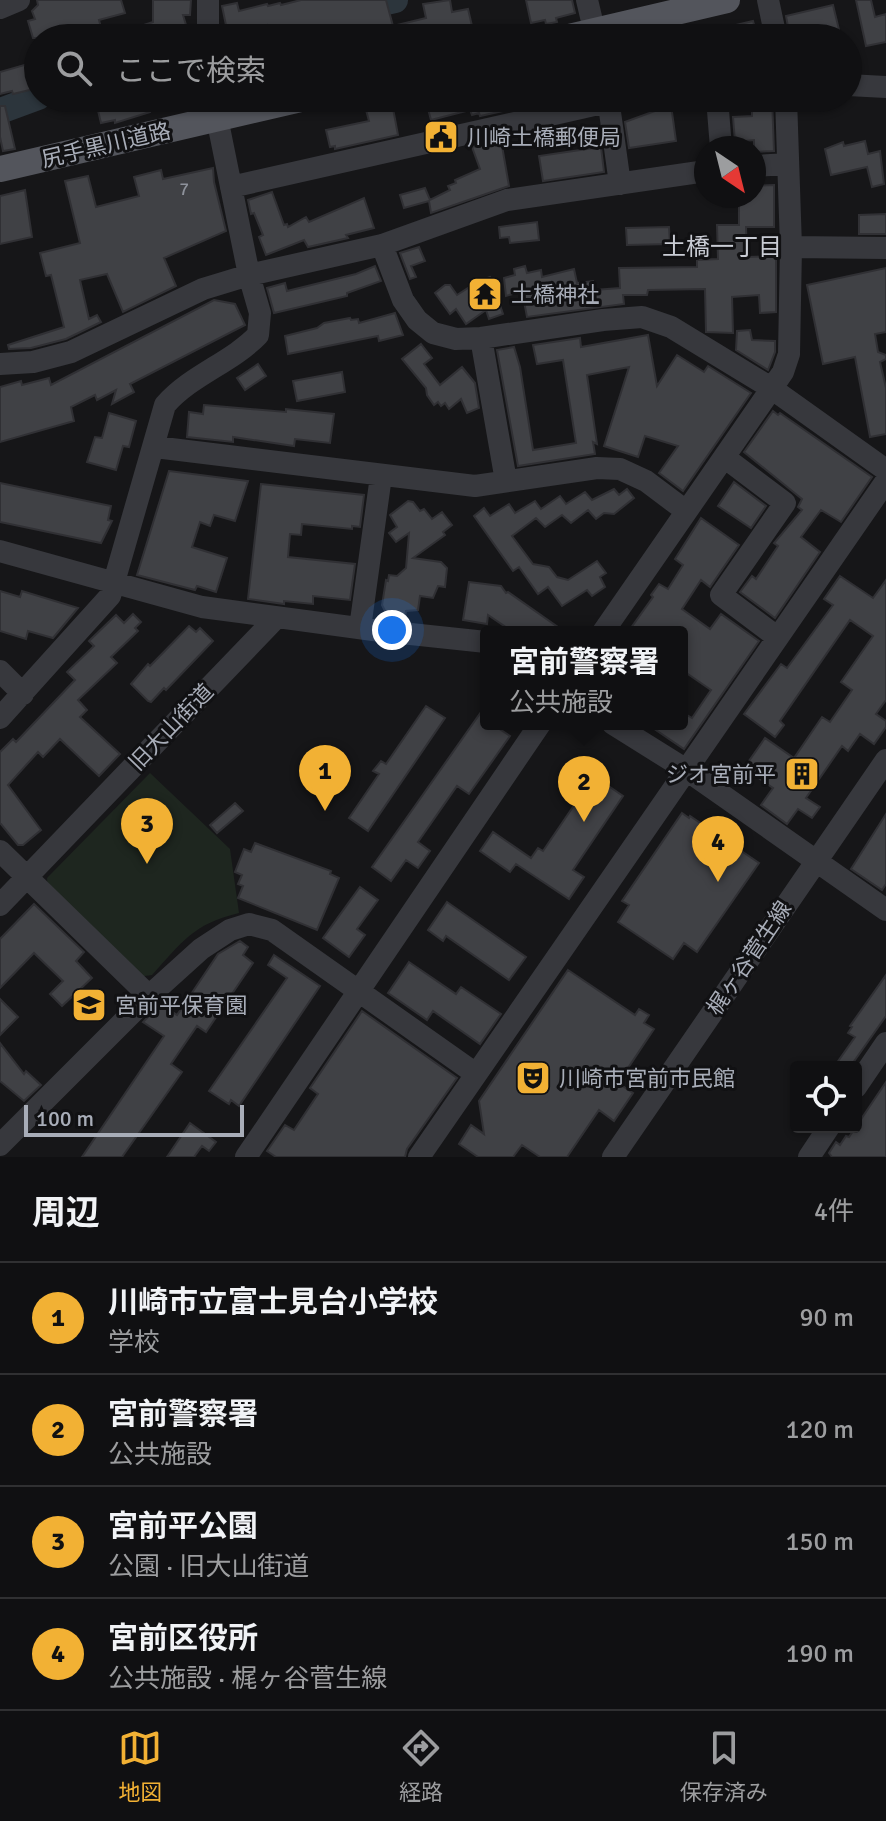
<!DOCTYPE html>
<html lang="ja">
<head>
<meta charset="utf-8">
<style>
  :root { --surface:#101012; --page:#19191b; --text:#f1f3f6; --muted:#9c9d9f; --line:#303032; --accent:#f2b134 }
  body { margin:0; font-family:Signika,"Noto Sans JP",sans-serif; background:var(--page); color:var(--text) }
  .controls { position:absolute; right:24px; bottom:24px; display:grid; overflow:hidden; border-radius:8px; box-shadow:0 2px 6px #0004 }
  .controls button { width:72px; height:72px; display:grid; place-items:center; padding:0; border:0; border-bottom:2px solid var(--line); background:var(--surface); color:var(--text); font:40px sans-serif }
  .compass { position:absolute; left:694px; top:136px; width:72px; height:72px; border-radius:50%; background:var(--surface); box-shadow:0 2px 6px #0004; rotate:145deg }
  .scale { position:absolute; left:24px; bottom:20px; width:220px; box-sizing:border-box; padding-left:8px; border:4px solid #a8adb8; border-top:0; font-size:22px; line-height:28px; white-space:nowrap; color:#a8adb8; -webkit-text-stroke:6px #111113; paint-order:stroke }
  .you { position:absolute; left:392px; top:630px; width:28px; height:28px; margin:-20px; border:6px solid #fff; border-radius:50%; background:#1a73e8; box-shadow:0 0 0 12px #1a73e833 }
  .badge { display:grid; place-items:center; width:52px; height:52px; border-radius:50%; background:var(--accent); color:#111; font-size:26px; font-weight:700 }
  .pin { position:absolute; translate:-50% -66px; filter:drop-shadow(0 2px 4px #0008) }
  .pin::after { content:''; position:absolute; top:42px; width:28px; height:24px; background:inherit; clip-path:polygon(0 0,100% 0,50% 100%) }
  .popup { position:absolute; left:480px; top:626px; width:208px; height:104px; box-sizing:border-box; display:grid; place-content:center; border-radius:8px; background:var(--surface); filter:drop-shadow(0 2px 6px #0005); font-size:26px; white-space:nowrap; color:var(--muted) }
  .popup b { font-size:30px; color:var(--text) }
  .popup::after { content:''; position:absolute; left:50%; top:100%; margin-left:-16px; border:16px solid transparent; border-top-color:var(--surface) }
  .list { margin:0; padding:0; list-style:none }
  h2 { display:flex; justify-content:space-between; align-items:center; height:104px; margin:0; padding:0 32px; font-size:34px }
  h2 small { font-size:26px; font-weight:400; color:var(--muted) }
  .list li { display:grid; grid-template-columns:52px 1fr auto; gap:24px; align-items:center; box-sizing:border-box; height:112px; padding:0 32px; border-top:2px solid var(--line) }
  .list b { display:block; font-size:30px; white-space:nowrap }
  .list p { margin:0; font-size:26px; white-space:nowrap; color:var(--muted) }
  .list em { font-size:26px; font-style:normal; color:var(--muted) }
  .icon { flex:none; width:44px; height:44px; fill:none; stroke:currentColor; stroke-width:2; stroke-linecap:round; stroke-linejoin:round }
  .map { position:relative; flex:none; width:886px; height:1157px; overflow:hidden }
  .search { position:absolute; background:var(--surface); box-shadow:0 2px 6px #0004; left:24px; right:24px; top:24px; height:88px; display:flex; align-items:center; gap:20px; box-sizing:border-box; padding:0 28px; border-radius:44px; color:var(--muted); font-size:30px }
  .sheet { height:552px; background:var(--surface) }
  nav { display:flex; justify-content:space-around; align-items:center; box-sizing:border-box; height:112px; border-top:2px solid var(--line); background:var(--surface); font-size:22px; color:var(--muted) }
  nav a { display:grid; justify-items:center; gap:4px }
  nav .on { color:var(--accent) }
  .map>svg:first-child { display:block }
  .green { fill:#1e261f }
  .lines { fill:none; stroke-linecap:round; stroke-linejoin:round }
  .river { stroke:#2c353c; stroke-width:26 }
  .building { fill:#404145; stroke:#303034; stroke-width:2 }
  .minor { stroke:#37383d; stroke-width:22 }
  .major { stroke:#53555c; stroke-width:26 }
  .labels { text-anchor:middle; dominant-baseline:central; stroke-width:6; stroke-linejoin:round; paint-order:stroke }
  .number-label { font-size:18px; fill:#8e929b }
  .poi-label { font-size:22px; fill:#a8adb8; stroke:#111113; text-anchor:start }
  .street-label { font-size:22px; fill:#a8adb8; stroke:#111113 }
  .neighbourhood-label { font-size:24px; fill:#c9ccd4; stroke:#111113 }
</style>
</head>
<body>
<div class="map">
<svg width="886" height="1157" viewBox="0 0 886 1157">
  <rect width="100%" height="100%" fill="#161618"/>
  <path class="green" d="M150 773 230 849 239 913C193 924 182 942 152 975L138 977 48 890 47 878Z"/>
  <g class="lines">
    <path class="river" d="M351 10 395 0
      M231 38 301 22
      M0 111 38 97"/>
  </g>
  <path class="building" d="M37 0H121L125 13 99 20 104 38H33L28 21 35 19 32 11 38 5Z
    M153 0H191L190 15H183L190 38H148L144 25 153 22Z
    M301 0H386L393 26 426 18 423 4 450 0 452 12 468 9 472 26 416 38H270L267 25 228 35 222 6 237 3 239 11 267 4 268 6 280 3 281 5Z
    M526 0H572L575 13 556 18 557 22 546 24 545 20 531 23Z
    M856 0H871L875 17 886 14V42L866 46Z
    M833 5 841 38H790L786 16Z
    M753 21 758 38H703L702 33Z
    M38 61V88L13 94 12 91 0 94V72Z
    M95 98H147L150 112 115 123V120L101 123Z
    M425 98H558V99L480 116 479 113 472 115 470 110 431 120Z
    M752 98H772L774 151 754 152V140L735 142 733 117 752 116Z
    M392 103 398 135 335 149V146L330 147 326 130 369 121 366 110Z
    M671 105 676 141 629 148 625 122Z
    M0 106H5L15 149 3 151 0 137Z
    M501 140 509 186 431 213 429 201 404 208 400 195 425 188 430 200 450 190 448 186 456 183 455 180 480 169 472 147Z
    M865 141 868 154 880 151 884 184 872 187 867 167 831 175 825 149 843 142 844 146Z
    M601 147 604 172 543 181 539 156Z
    M213 168 214 182 226 231 164 258 176 286 123 312 107 274 80 280 89 319 97 315 101 322 66 339 31 348 9 349 8 345 64 327 51 275 46 276 40 253 80 243 65 181 88 176 96 207 139 196 134 177 161 170 163 179Z
    M774 185V227H746L747 257 776 256V312L760 313 759 295 732 297 733 333 706 332 705 289 648 290 647 295H623L624 304 527 317 522 291 506 296 504 278 515 275 514 269 525 266 527 273 541 270 542 277 574 269 577 283 593 281 594 290 620 288 619 268 697 267V260L718 259 717 225H739V196H754V186Z
    M25 190 32 237 0 244V196Z
    M272 192 284 225 287 224 288 227 306 217 309 222 364 198 374 228 346 235 348 238 308 247 304 240 266 255 259 237 263 235 254 213 251 214 248 200Z
    M886 214V234H859V215Z
    M537 222 539 240 510 243 509 237 500 238 499 227Z
    M669 227 670 244 627 245 626 228Z
    M419 247 425 261 411 266 416 277 410 279 400 253Z
    M375 266 381 281 347 293V296L274 313 267 288 285 283 287 291 356 274Z
    M886 268V332L875 334 878 352 886 355V359L880 362 886 388V434L870 437 855 357 823 364 807 285Z
    M490 277 503 314 489 319 486 310 466 324 456 309 450 314 435 293 445 285H450L457 295 479 281Z
    M214 300 235 304 245 325 130 384 134 392 112 404 116 390 97 400 95 395 71 407 74 421 0 442V387L21 381 22 385 49 378 51 385Z
    M395 313 403 335 379 341 378 336 288 354 285 336 317 328 324 323 350 318 351 320 358 319 359 323Z
    M750 330 752 340 775 341V352L768 370 736 350 737 331Z
    M648 335 657 386 677 355 704 372 708 366 751 393 683 491 659 473 678 446 645 436 638 457 604 446 629 367 587 375 597 444 593 442 595 454 518 466 497 350 514 347 520 367 533 450 576 443 563 360 537 364 533 345 580 338 581 347Z
    M421 344 432 358 424 364 440 385 462 367 475 383 479 408 467 413 461 399 449 409 445 403 441 406 438 402 434 405 427 395 426 388 402 359Z
    M258 364 266 376 245 390 237 378Z
    M342 372 345 392 297 401 293 381Z
    M204 405 286 412V409L334 414 330 443 295 439 294 446 233 437V442L187 437 189 412 203 414Z
    M773 411 778 415 780 413 872 477 841 522 821 510 801 537 820 552 775 618 740 592 752 576 756 579 778 546 774 543 802 510 798 507 802 499 744 452Z
    M109 413 136 421 129 447 123 446 116 470 87 462 95 437 102 438Z
    M169 471 248 481 235 521 214 515 210 526 200 522 192 547 227 558 216 592 197 586 195 590 137 575Z
    M734 482 766 506 751 528 718 506Z
    M0 483 111 506 108 520 112 521 101 543 0 522Z
    M261 484 364 495 360 527 352 526V529L302 524 301 535 290 534 288 557 355 564 350 600 313 596V604L284 601V604L248 599Z
    M614 489 619 495 627 489 634 498 614 514 604 513 596 519 588 510 571 523 562 515 545 527 536 518 512 536 533 564 549 567 557 577 568 580 597 561 606 573 600 577 605 587 592 596 587 590 562 606 548 587 538 594 519 567 513 571 474 516 484 508 490 516 509 504 515 513 535 501 541 509 560 496 566 504 585 492 592 500Z
    M408 501 413 502 420 511 424 509 432 519 442 512 452 525 443 532 445 535 413 558 441 562 447 568 445 587 438 586 433 598 420 596 418 610 406 611 405 617 387 615 382 605 386 580 388 581 389 575 397 576 406 568 409 533 396 542 389 533 397 527 390 515Z
    M701 518 739 545 710 587 701 580 682 609 710 629 721 614 759 641 684 749 647 724H682V712L692 718 711 690 682 670V632H628L653 597 651 595 659 584 668 589 683 565 675 559Z
    M840 576 873 598 886 580V700L876 714 886 721V727L874 744 860 734 848 751 842 746 806 798 820 807 812 818 798 809 787 824 761 805 773 788 744 768 765 738 794 758 822 717 830 722 852 690 841 682 873 636 850 620 780 721 784 725 775 737 744 714 781 664 787 668 833 605 824 599Z
    M469 582 501 586 506 593 508 592 565 632H513L488 615 487 624 463 620Z
    M0 591 20 597 22 591 78 608 53 638 28 631 26 639 0 631Z
    M133 614 141 622 135 628 138 631 111 657 117 663 78 700 87 710 80 717 120 754 99 776 60 739 43 757 38 752 8 785 41 830 23 845H18L0 823V752L13 739 16 742 75 680 67 672 94 646 89 641 116 615 124 623Z
    M189 626 196 632 200 628 213 641 166 690 164 688 151 702 148 701 131 684 148 664 150 666Z
    M486 705V724H492L510 736 469 794 457 786 418 842 430 851 418 868 406 860 391 881 372 867Z
    M426 706 445 718 368 831 349 818 379 774 373 771 381 761 386 764Z
    M594 776 623 796 573 870 584 877 569 899 516 864 510 872 480 851 493 832 531 858 538 848 543 851Z
    M235 803 243 811 217 833 210 825Z
    M682 813 689 818 690 816 759 863 697 952 684 943 673 959 618 922 629 905 622 901Z
    M886 814V884L882 890 851 869Z
    M255 843 331 871 330 874 339 878 317 930 238 898 243 886 238 884 242 875 235 872 244 849 251 852Z
    M360 887 378 900 357 929 365 935 349 957 323 938Z
    M447 902 526 957 509 980 446 936 443 941 428 930Z
    M34 904 84 952 76 961 92 978 62 1006 50 994 63 981 34 953 0 988V939Z
    M240 941 248 947 243 955 253 963 206 1032 197 1026 171 1064 182 1072 122 1157H82L164 1036 143 1022 161 1004 177 1015 218 954Z
    M274 955 320 986 239 1106 231 1100 229 1104 209 1091 287 978 268 965Z
    M409 962 456 994 461 987 501 1014 480 1044 433 1011 427 1020 388 993Z
    M568 970 635 1015 639 1009 649 1015 644 1023 654 1029 618 1083 633 1093 614 1121 599 1110 567 1157H540L522 1145 513 1157H478L459 1144 471 1125 484 1134 479 1101Z
    M886 975V1016L850 1067H834L855 1037 848 1033 852 1027 850 1026Z
    M0 999 18 1017 0 1035Z
    M362 1011 457 1078 407 1149 405 1157H276L267 1151 285 1125 294 1130 318 1094 310 1088Z
    M0 1043 24 1074 26 1071 41 1085 24 1101 0 1081Z
    M886 1082V1157H832L829 1153 836 1142 840 1145 846 1136 849 1137Z
    M190 1123 216 1142 209 1151 202 1146 194 1157H167Z"/>
  <g class="lines">
    <path class="minor" d="M208 0V38
      M587 0 596 38
      M768 0 776 38
      M0 8 19 0
      M848 85 886 87
      M608 98 620 184
      M717 98 721 148
      M754 166 788 164
      M231 187 625 98
      M382 245 403 300 417 320 433 333 456 339 481 338 603 320 642 317 671 327 771 388 886 470
      M791 247 886 248
      M481 338 506 481
      M0 364 33 362 71 352 203 289 249 275 382 245 507 200 706 171
      M155 447 475 486 597 468 620 469 646 481 686 511
      M724 457 785 503 721 595 777 637
      M0 551 202 607 373 630 486 642
      M360 628 381 476
      M603 632 783 372 789 354 791 247 786 98
      M0 671 23 694
      M0 718 110 596 165 405C191 375 231 363 258 335L260 313 249 275 213 98
      M613 724 685 769 886 910
      M0 851 149 996
      M0 905 276 618
      M856 1087 886 1043
      M0 1145 149 996 201 949 230 930 249 924 272 930 476 1074
      M246 1157 540 724
      M419 1157 886 481
      M613 1157 886 760
      M809 1157 829 1127"/>
    <path class="major" d="M565 38 727 0
      M0 169 305 98"/>
  </g>
  <defs>
    <g id="civic-square" transform="scale(1.8)"><rect x="-9" y="-9" width="18" height="18" rx="4" fill="#f2b134" stroke="#111113"/><path d="M-.6-6.5H3V-4.5H.6V-3L4-1V1h2V6H-6V1h2V-1L-.6-3ZM-1.2 2.5V6h2.4V2.5Z" fill="#111"/></g>
    <g id="temple-square" transform="scale(1.8)"><rect x="-9" y="-9" width="18" height="18" rx="4" fill="#f2b134" stroke="#111113"/><path d="M0-6L5-2H3V0L6.5 2.5H4V6H1.5V3h-3V6H-4V2.5H-6.5L-3 0V-2H-5Z" fill="#111"/></g>
    <g id="building-square" transform="scale(1.8)"><rect x="-9" y="-9" width="18" height="18" rx="4" fill="#f2b134" stroke="#111113"/><path d="M-4-6H4V6H1V3H-1V6H-4ZM-2.5-4.3h1.7v1.8h-1.7ZM.8-4.3h1.7v1.8H.8ZM-2.5-1h1.7V.8h-1.7ZM.8-1h1.7V.8H.8Z" fill="#111"/></g>
    <g id="school-square" transform="scale(1.8)"><rect x="-9" y="-9" width="18" height="18" rx="4" fill="#f2b134" stroke="#111113"/><path d="M0-5L7-2L0 1L-7-2ZM-4 1L0 2.5L4 1V4Q0 6-4 4Z" fill="#111"/></g>
    <g id="theatre-square" transform="scale(1.8)"><rect x="-9" y="-9" width="18" height="18" rx="4" fill="#f2b134" stroke="#111113"/><path d="M-5-5.5Q0-4 5-5.5V0Q5 5 0 6Q-5 5-5 0ZM-3.3-2.5H-1v1.5H-3.3ZM1-2.5H3.3v1.5H1ZM-2.8 1Q0 5.5 2.8 1Z" fill="#111"/></g>
  </defs>
  <g fill-rule="evenodd">
    <use href="#civic-square" x="441" y="137"/>
    <use href="#temple-square" x="485" y="294"/>
    <use href="#building-square" x="802" y="774"/>
    <use href="#school-square" x="89" y="1005"/>
    <use href="#theatre-square" x="533" y="1078"/>
  </g>
  <g class="labels">
    <g class="number-label">
      <text x="184" y="189">7</text>
    </g>
    <g class="poi-label">
      <text x="467" y="137">川崎土橋郵便局</text>
      <text x="511" y="294">土橋神社</text>
      <text x="776" y="774" text-anchor="end">ジオ宮前平</text>
      <text x="115" y="1005">宮前平保育園</text>
      <text x="559" y="1078">川崎市宮前市民館</text>
    </g>
    <g class="street-label">
      <text transform="translate(106 145) rotate(-13)">尻手黒川道路</text>
      <text transform="translate(171 727) rotate(-46)">旧大山街道</text>
      <text transform="translate(749 958) rotate(-56)">梶ヶ谷菅生線</text>
    </g>
    <g class="neighbourhood-label">
      <text x="722" y="247">土橋一丁目</text>
    </g>
  </g>
</svg>
<div class="controls">
<button><svg class="icon" aria-label="locate" viewBox="0 0 24 24"><circle cx="12" cy="12" r="6"/><path d="M12 2v4M12 18v4M2 12h4M18 12h4"/></svg></button>
</div>
<svg class="compass" viewBox="-18 -18 36 36"><path d="M0-13l5 13h-10z" fill="#e53935"/><path d="M0 13l5-13h-10z" fill="#9c9d9f"/></svg>
<div class="scale">100 m</div>
<div class="you"></div>
<div class="pin badge" style="left:325px;top:811px">1</div>
<div class="pin badge" style="left:584px;top:822px">2</div>
<div class="popup"><b>宮前警察署</b>公共施設</div>
<div class="pin badge" style="left:147px;top:864px">3</div>
<div class="pin badge" style="left:718px;top:882px">4</div>
<div class="search"><svg class="icon" aria-label="search" viewBox="0 0 24 24"><circle cx="10" cy="10" r="6"/><path d="M15 15l6 6"/></svg>ここで検索</div>
</div>
<section class="sheet">
<h2>周辺<small>4件</small></h2>
<ul class="list">
<li><span class="badge">1</span><div><b>川崎市立富士見台小学校</b><p>学校</p></div><em>90 m</em></li>
<li><span class="badge">2</span><div><b>宮前警察署</b><p>公共施設</p></div><em>120 m</em></li>
<li><span class="badge">3</span><div><b>宮前平公園</b><p>公園 · 旧大山街道</p></div><em>150 m</em></li>
<li><span class="badge">4</span><div><b>宮前区役所</b><p>公共施設 · 梶ヶ谷菅生線</p></div><em>190 m</em></li>
</ul>
</section>
<nav>
<a class="on"><svg class="icon" aria-label="map" viewBox="0 0 24 24"><path d="M3 6l6-2 6 2 6-2v14l-6 2-6-2-6 2zM9 4v14M15 6v14"/></svg>地図</a>
<a><svg class="icon" aria-label="directions" viewBox="0 0 24 24"><path d="M12 3l9 9-9 9-9-9zM9 14v-3h6M13 9l2 2-2 2"/></svg>経路</a>
<a><svg class="icon" aria-label="saved" viewBox="0 0 24 24"><path d="M7 4h10v16l-5-4-5 4z"/></svg>保存済み</a>
</nav>
</body>
</html>
